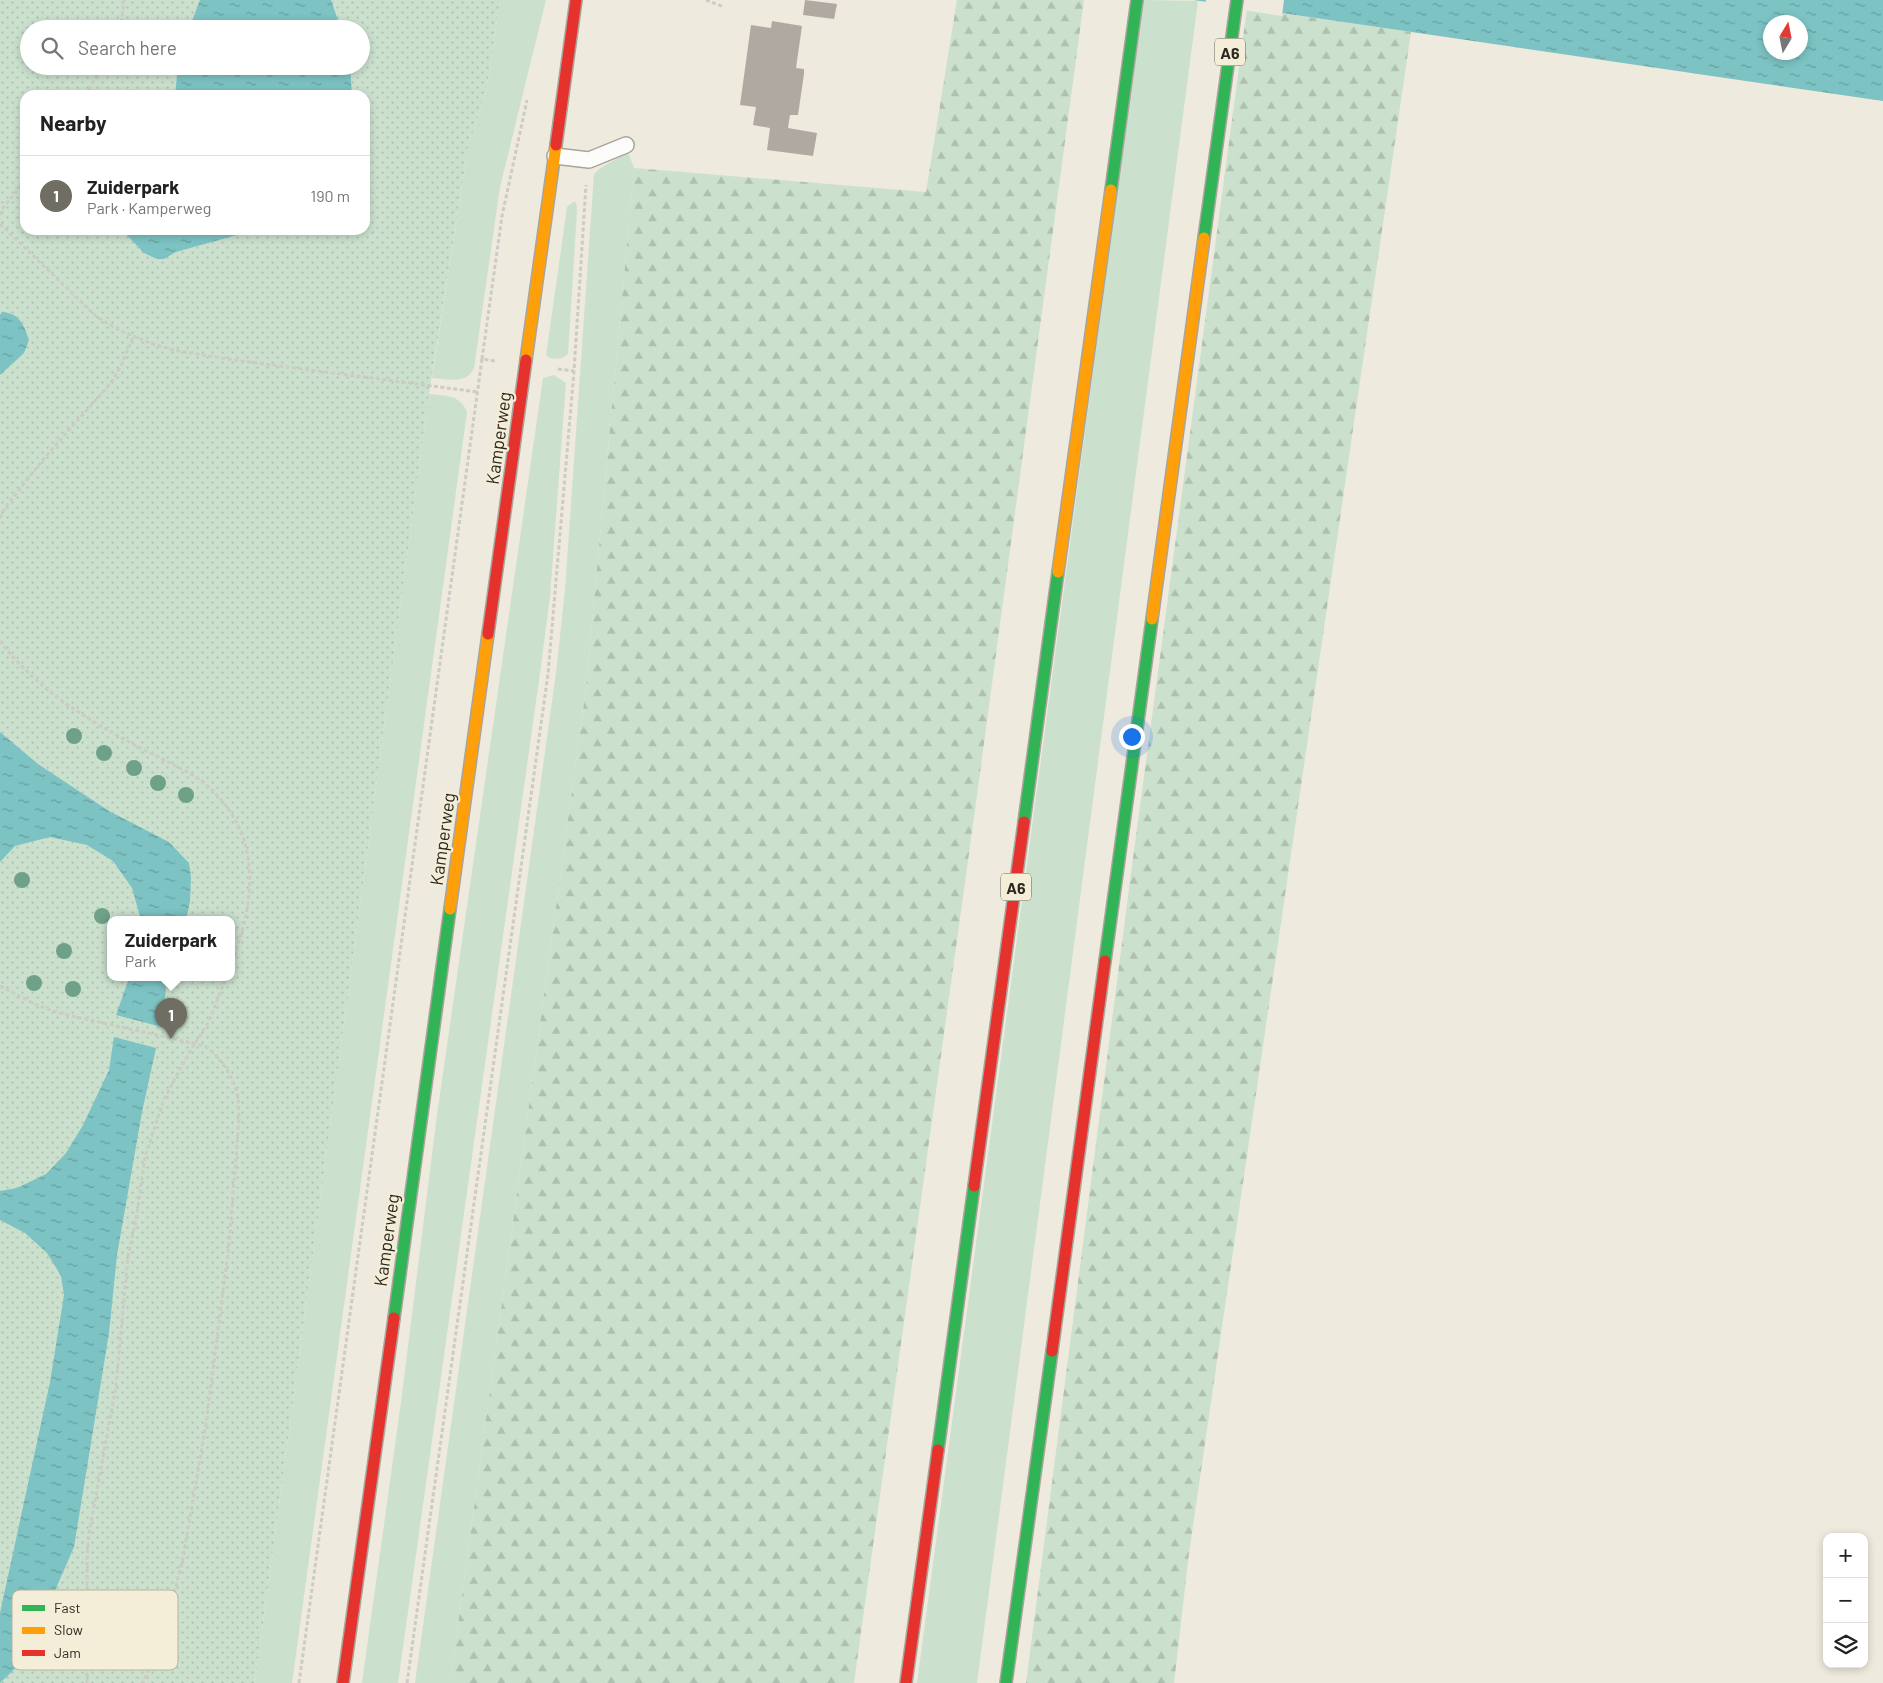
<!DOCTYPE html>
<html lang="en">
<head>
<meta charset="utf-8">
<style>
  :root { --surface:#fff; --page:#f2f2f2; --text:#222; --muted:#767676; --line:#e0e0e0; --accent:#706d63 }
  body { margin:0; font-family:Barlow,sans-serif; background:var(--page); color:var(--text) }
  .controls { position:absolute; right:15px; bottom:15px; display:grid; overflow:hidden; border-radius:10px; box-shadow:0 2px 8px #0003 }
  .controls button { width:45px; height:45px; display:grid; place-items:center; padding:0; border:0; border-bottom:1px solid var(--line); background:var(--surface); color:var(--text); font:25px sans-serif }
  .compass { position:absolute; left:1763px; top:15px; width:45px; height:45px; border-radius:50%; background:var(--surface); box-shadow:0 2px 8px #0003; rotate:10deg }
  .you { position:absolute; left:1131px; top:736px; width:18px; height:18px; margin:-12px; border:4px solid #fff; border-radius:50%; background:#1a73e8; box-shadow:0 0 0 8px #1a73e833 }
  .badge { display:grid; place-items:center; width:32px; height:32px; border-radius:50%; background:var(--accent); color:#fff; font-size:16px; font-weight:700 }
  .pin { position:absolute; translate:-50% -41px; filter:drop-shadow(0 1px 2px #0008) }
  .pin::after { content:''; position:absolute; top:26px; width:18px; height:15px; background:inherit; clip-path:polygon(0 0,100% 0,50% 100%) }
  .popup { position:absolute; left:107px; top:916px; width:128px; height:65px; box-sizing:border-box; display:grid; place-content:center; border-radius:10px; background:var(--surface); filter:drop-shadow(0 1px 4px #0005); font-size:16px; white-space:nowrap; color:var(--muted) }
  .popup b { font-size:19px; color:var(--text) }
  .popup::after { content:''; position:absolute; left:50%; top:100%; margin-left:-10px; border:10px solid transparent; border-top-color:var(--surface) }
  .list { margin:0; padding:0; list-style:none }
  h2 { display:flex; justify-content:space-between; align-items:center; height:65px; margin:0; padding:0 20px; font-size:21px }
  h2 small { font-size:16px; font-weight:400; color:var(--muted) }
  .list li { display:grid; grid-template-columns:32px 1fr auto; gap:15px; align-items:center; box-sizing:border-box; height:80px; padding:0 20px; border-top:1px solid var(--line) }
  .list b { display:block; font-size:19px; white-space:nowrap }
  .list p { margin:0; font-size:16px; white-space:nowrap; color:var(--muted) }
  .list em { font-size:16px; font-style:normal; color:var(--muted) }
  .icon { flex:none; width:28px; height:28px; fill:none; stroke:currentColor; stroke-width:2; stroke-linecap:round; stroke-linejoin:round }
  .map { position:relative; flex:none; width:1883px; height:1683px; overflow:hidden }
  .search { position:absolute; background:var(--surface); box-shadow:0 2px 8px #0003; left:20px; top:20px; width:350px; height:55px; display:flex; align-items:center; gap:12px; box-sizing:border-box; padding:0 18px; border-radius:28px; color:var(--muted); font-size:19px }
  .panel { position:absolute; background:var(--surface); box-shadow:0 2px 8px #0003; left:20px; top:90px; width:350px; height:145px; border-radius:15px }
  .map>svg:first-child { display:block }
  .grass { fill:#cbe1ce }
  .forest { fill:url(#forest-firs) }
  .park { fill:url(#park-dots); fill-rule:evenodd }
  .water { fill:url(#water-ripples); fill-rule:evenodd }
  .pier { fill:#eeeadd }
  .building { fill:#afa9a2 }
  .lines { fill:none; stroke-linecap:round; stroke-linejoin:round }
  .lane-casing { stroke:#a9a59c; stroke-width:18 }
  .fast-casing { stroke:#a9a59c; stroke-width:14 }
  .slow-casing { stroke:#a9a59c; stroke-width:14 }
  .jam-casing { stroke:#a9a59c; stroke-width:14 }
  .path { stroke:#cccbc6; stroke-width:3; stroke-dasharray:4 2.5; stroke-linecap:butt }
  .lane { stroke:#fcfcfa; stroke-width:15 }
  .fast { stroke:#30b455; stroke-width:11 }
  .slow { stroke:#ff9f0a; stroke-width:11 }
  .jam { stroke:#e5322d; stroke-width:11 }
  .tree { fill:#6ea187 }
  .labels { text-anchor:middle; dominant-baseline:central; stroke-width:4.5; stroke-linejoin:round; paint-order:stroke }
  .shield { fill:#f4edd7; stroke:#686458; stroke-width:1 }
  .shield-label { font-size:16px; font-weight:bold; fill:#2c2921 }
  .street-label { font-size:18px; fill:#2c2921; stroke:#f4edd7 }
  .key { fill:#f4edd7; stroke:#b8b2a0; stroke-width:1 }
  .key-label { font-size:14px; fill:#2c2921 }
</style>
</head>
<body>
<div class="map">
<svg width="1883" height="1683" viewBox="0 0 1883 1683">
  <defs>
    <pattern id="forest-firs" width="22" height="20" patternUnits="userSpaceOnUse" patternTransform="scale(1.25)"><rect width="22" height="20" fill="#cbe1ce"/><path d="M5 1l3.5 6h-7zM16 11l3.5 6h-7z" fill="#aec1b1"/></pattern>
    <pattern id="park-dots" width="8" height="8" patternUnits="userSpaceOnUse" patternTransform="scale(1.25)"><rect width="8" height="8" fill="#cbe1ce"/><path d="M2 2h.1M6 6h.1" fill="none" stroke="#aec1b1" stroke-width="1.8" stroke-linecap="round"/></pattern>
    <pattern id="water-ripples" width="26" height="14" patternUnits="userSpaceOnUse" patternTransform="scale(1.25)"><rect width="26" height="14" fill="#7dc3c4"/><path d="M2 4q2-2 4 0t4 0M15 11q2-2 4 0t4 0" fill="none" stroke="#679e9f"/></pattern>
  </defs>
  <rect width="100%" height="100%" fill="#eeeadd"/>
  <path class="grass" d="M500 0H546L500 187 474 368C466 385 447 379 432 378L468 147 486 91Z
    M1143 0 1198 1 977 1683H917Z
    M628 152 634 168 586 688 450 1683H415L556 673 565 590 594 174 599 169Z
    M573 202H576L577 210 568 354C561 360 553 360 546 356L567 207Z
    M554 375 566 383 550 597 540 673 398 1683H362L401 1402 437 1115 543 378Z
    M429 394C445 396 460 394 467 412L292 1683H255Z"/>
  <path class="forest" d="M957 0H1084L975 810 854 1683H450L586 688 634 168 926 192Z
    M1247 8 1411 32 1189 1553 1174 1683H1026L1132 866Z"/>
  <path class="park" d="M0 0H500L486 91 468 147 429 394 255 1683H0ZM29 29H361V66H29ZM25 95H365V230H25ZM111 920H231V978H111Z"/>
  <path class="water" d="M200 0H331L341 29H189Z
    M1193 0H1883V101ZM1770 22H1800V52H1770Z
    M178 66H350L352 95H175Z
    M122 230H255L176 252 164 259H157L144 253Z
    M2 312C20 313 24 325 29 340L24 353 0 375V315Z
    M0 732 38 764 109 811 169 842 189 863 191 877 190 901 186 920H141L132 888 113 861 87 845 50 837 15 846 0 862Z
    M129 978H167L162 1027 116 1015Z
    M114 1037 156 1048 142 1112 117 1255 109 1333 74 1547 47 1609 21 1663 0 1683V1613L50 1382 64 1295 61 1276 47 1253 25 1233 0 1220V1191L17 1188 46 1174 66 1153 83 1125 109 1070Z"/>
  <path class="pier" d="M1206 0H1284L1282 16 1205 4Z"/>
  <path class="building" d="M805 0 837 4 834 19 803 15Z
    M772 21 802 26 796 68 804 69V74L798 115H790L788 128 817 133 813 156 767 150 770 128 753 125 756 107 740 105 751 25 771 28Z"/>
  <g class="lines">
    <g class="lane-casing">
      <path id="lane" d="M555 156 589 160 626 145"/>
    </g>
    <g class="fast-casing">
      <path id="fast" d="M1111 190 1137 0
        M1204 238 1237 0
        M1024 822 1058 572
        M1105 961 1152 619
        M394 1318 450 909
        M938 1450 974 1186
        M1006 1683 1052 1351"/>
    </g>
    <g class="slow-casing">
      <path id="slow" d="M526 360 556 145
        M1058 572 1111 190
        M1152 619 1204 238
        M450 909 488 634"/>
    </g>
    <g class="jam-casing">
      <path id="jam" d="M556 145 576 0
        M488 634 526 360
        M974 1186 1024 822
        M1052 1351 1105 961
        M343 1683 394 1318
        M906 1683 938 1450"/>
    </g>
    <path class="path" d="M706 0 724 7
      M121 29 124 0
      M85 95 103 66
      M0 215 2 209 25 181
      M0 224 97 317 119 330 150 343 173 350 234 360 478 392
      M482 359 502 216 527 100
      M558 369 574 371
      M0 518 7 505 46 456 110 384 120 368 133 337
      M0 641C29 680 73 711 115 734 143 751 174 763 202 781 263 831 257 897 231 965
      M0 986 37 1005 59 1013 205 1046 214 1053 226 1068 235 1086 238 1097 239 1119 229 1245 206 1424 183 1558 176 1586 152 1661 143 1683
      M87 1683V1555L89 1533 116 1386 128 1256 136 1220 145 1157 164 1099 189 1053 209 1021 226 978
      M299 1683 482 359 495 361
      M407 1683 548 674 574 371 586 185"/>
    <use href="#lane" class="lane"/>
    <use href="#fast" class="fast"/>
    <use href="#slow" class="slow"/>
    <use href="#jam" class="jam"/>
  </g>
  <g class="tree">
    <circle cx="74" cy="736" r="8"/>
    <circle cx="104" cy="753" r="8"/>
    <circle cx="134" cy="768" r="8"/>
    <circle cx="158" cy="783" r="8"/>
    <circle cx="186" cy="795" r="8"/>
    <circle cx="22" cy="880" r="8"/>
    <circle cx="102" cy="916" r="8"/>
    <circle cx="64" cy="951" r="8"/>
    <circle cx="34" cy="983" r="8"/>
    <circle cx="73" cy="989" r="8"/>
  </g>
  <g class="labels">
    <g class="shield">
      <rect x="1215" y="38.5" width="30" height="27" rx="4"/>
      <rect x="1001" y="873.5" width="30" height="27" rx="4"/>
    </g>
    <g class="shield-label">
      <text x="1230" y="52">A6</text>
      <text x="1016" y="887">A6</text>
    </g>
    <g class="street-label">
      <text transform="translate(498 438) rotate(-82)">Kamperweg</text>
      <text transform="translate(442 839) rotate(-82)">Kamperweg</text>
      <text transform="translate(386 1240) rotate(-82)">Kamperweg</text>
    </g>
  </g>
  <rect x="12" y="1590" width="166" height="80" rx="8" class="key"/>
  <rect x="22" y="1605" width="23" height="6" fill="#30b455"/>
  <rect x="22" y="1627" width="23" height="7" fill="#ff9f0a"/>
  <rect x="22" y="1650" width="23" height="6" fill="#e5322d"/>
  <g class="key-label">
    <text x="54" y="1613">Fast</text>
    <text x="54" y="1635">Slow</text>
    <text x="54" y="1658">Jam</text>
  </g>
</svg>
<div class="controls">
<button>+</button>
<button>−</button>
<button><svg class="icon" aria-label="layers" viewBox="0 0 24 24"><path d="M12 4l9 5-9 5-9-5zM3 14l9 5 9-5"/></svg></button>
</div>
<svg class="compass" viewBox="-18 -18 36 36"><path d="M0-13l5 13h-10z" fill="#e53935"/><path d="M0 13l5-13h-10z" fill="#767676"/></svg>
<div class="you"></div>
<div class="pin badge" style="left:171px;top:1039px">1</div>
<div class="popup"><b>Zuiderpark</b>Park</div>
<div class="search"><svg class="icon" aria-label="search" viewBox="0 0 24 24"><circle cx="10" cy="10" r="6"/><path d="M15 15l6 6"/></svg>Search here</div>
<section class="panel">
<h2>Nearby<small></small></h2>
<ul class="list">
<li><span class="badge">1</span><div><b>Zuiderpark</b><p>Park · Kamperweg</p></div><em>190 m</em></li>
</ul>
</section>
</div>
</body>
</html>
